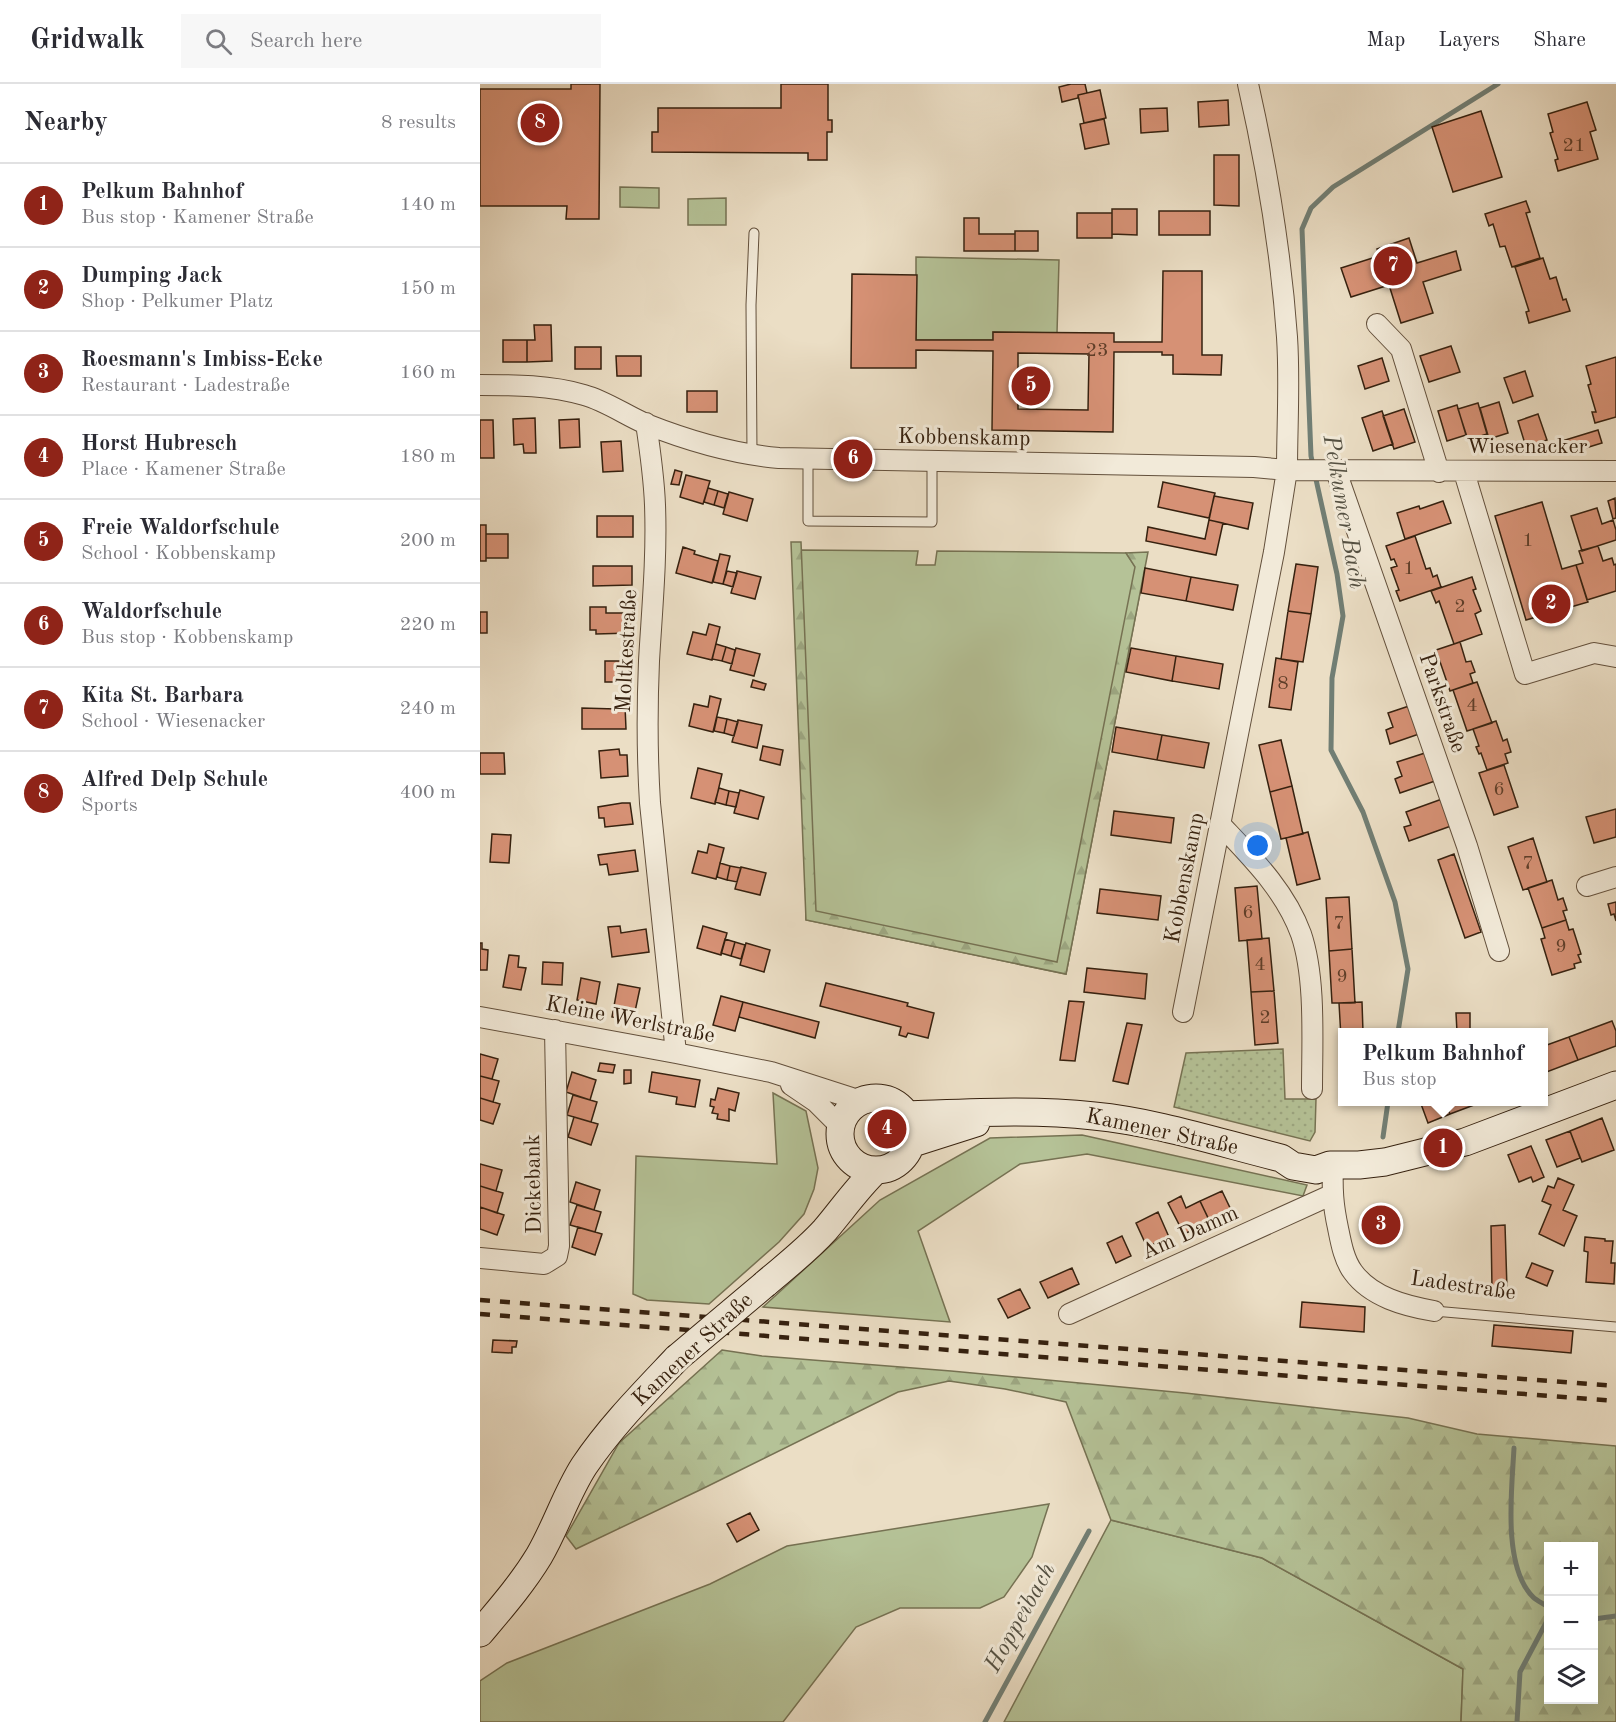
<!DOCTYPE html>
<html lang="en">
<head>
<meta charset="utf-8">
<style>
  :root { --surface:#fff; --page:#f7f7f7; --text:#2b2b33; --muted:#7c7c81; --line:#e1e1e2; --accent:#8f2418 }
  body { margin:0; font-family:"Old Standard TT",serif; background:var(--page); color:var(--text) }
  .controls { position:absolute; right:18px; bottom:18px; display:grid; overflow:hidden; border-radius:0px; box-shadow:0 6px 24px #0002 }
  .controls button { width:54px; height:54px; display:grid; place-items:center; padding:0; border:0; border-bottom:2px solid var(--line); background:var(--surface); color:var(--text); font:30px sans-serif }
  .you { position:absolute; left:778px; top:762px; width:21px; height:21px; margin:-15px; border:4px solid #fff; border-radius:50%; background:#1a73e8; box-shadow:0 0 0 9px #1a73e833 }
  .badge { display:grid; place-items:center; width:39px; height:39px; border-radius:50%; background:var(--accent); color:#fff; font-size:20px; font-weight:700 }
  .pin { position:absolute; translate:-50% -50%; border:3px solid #fff; box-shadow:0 2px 6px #0006 }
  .popup { position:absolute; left:858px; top:944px; width:210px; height:78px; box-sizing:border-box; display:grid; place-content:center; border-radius:0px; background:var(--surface); filter:drop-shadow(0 2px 4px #0005); font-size:20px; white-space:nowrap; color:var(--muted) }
  .popup b { font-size:22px; color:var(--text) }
  .popup::after { content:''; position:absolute; left:50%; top:100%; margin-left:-12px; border:12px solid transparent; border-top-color:var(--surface) }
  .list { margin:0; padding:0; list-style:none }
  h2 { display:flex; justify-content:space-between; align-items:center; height:78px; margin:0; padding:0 24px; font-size:26px }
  h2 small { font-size:20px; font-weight:400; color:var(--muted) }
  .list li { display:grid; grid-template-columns:39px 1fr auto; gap:18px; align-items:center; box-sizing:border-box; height:84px; padding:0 24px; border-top:2px solid var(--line) }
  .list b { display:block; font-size:22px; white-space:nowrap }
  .list p { margin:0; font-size:20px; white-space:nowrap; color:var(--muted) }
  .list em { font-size:20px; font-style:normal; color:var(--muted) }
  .icon { flex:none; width:33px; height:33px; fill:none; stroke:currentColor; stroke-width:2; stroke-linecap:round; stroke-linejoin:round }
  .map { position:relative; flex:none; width:1136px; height:1638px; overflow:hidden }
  header { display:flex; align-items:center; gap:36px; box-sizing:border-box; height:84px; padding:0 30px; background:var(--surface); border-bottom:2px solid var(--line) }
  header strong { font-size:28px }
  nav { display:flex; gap:33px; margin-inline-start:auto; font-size:21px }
  .search { width:420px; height:54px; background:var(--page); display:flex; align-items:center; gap:15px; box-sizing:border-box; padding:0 21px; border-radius:0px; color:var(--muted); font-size:22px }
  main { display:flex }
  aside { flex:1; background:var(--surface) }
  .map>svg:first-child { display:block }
  .green { fill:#b5c297; stroke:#767253; stroke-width:1.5 }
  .forest { fill:url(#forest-firs); stroke:#767253; stroke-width:1.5; fill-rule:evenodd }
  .park { fill:url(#park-dots); stroke:#767253; stroke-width:1.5 }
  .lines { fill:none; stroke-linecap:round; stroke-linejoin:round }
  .stream { stroke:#717e74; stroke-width:5 }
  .building { fill:#d69175; stroke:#36210f; stroke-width:1.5; fill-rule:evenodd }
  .service-casing { stroke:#63503c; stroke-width:11 }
  .minor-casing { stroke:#63503c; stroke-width:22 }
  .secondary-casing { stroke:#36210f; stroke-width:29 }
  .service { stroke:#f2ead9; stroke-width:9 }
  .minor { stroke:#f2ead9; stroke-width:20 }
  .secondary { stroke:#f2ead9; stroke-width:27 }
  .rail { stroke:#36210f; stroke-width:4.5; stroke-dasharray:10 10; stroke-linecap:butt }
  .secondary-bridge-casing { stroke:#36210f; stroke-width:29; stroke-linecap:butt }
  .secondary-bridge { stroke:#f2ead9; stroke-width:27 }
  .labels { text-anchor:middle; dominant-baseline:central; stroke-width:6; stroke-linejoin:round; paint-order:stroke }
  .number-label { font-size:20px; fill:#5e3d28 }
  .street-label { font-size:22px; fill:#36210f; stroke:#f2ead9 }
  .water-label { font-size:24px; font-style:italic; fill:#545042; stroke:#f2ead9 }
</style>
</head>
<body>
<header>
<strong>Gridwalk</strong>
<div class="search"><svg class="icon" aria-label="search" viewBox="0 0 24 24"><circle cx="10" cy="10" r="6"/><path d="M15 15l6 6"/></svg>Search here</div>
<nav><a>Map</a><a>Layers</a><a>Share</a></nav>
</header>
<main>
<aside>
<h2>Nearby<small>8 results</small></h2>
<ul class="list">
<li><span class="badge">1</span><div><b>Pelkum Bahnhof</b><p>Bus stop · Kamener Straße</p></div><em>140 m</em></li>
<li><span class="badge">2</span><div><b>Dumping Jack</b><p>Shop · Pelkumer Platz</p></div><em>150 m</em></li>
<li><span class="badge">3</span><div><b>Roesmann's Imbiss-Ecke</b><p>Restaurant · Ladestraße</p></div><em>160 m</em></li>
<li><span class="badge">4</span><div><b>Horst Hubresch</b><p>Place · Kamener Straße</p></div><em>180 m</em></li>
<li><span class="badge">5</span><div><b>Freie Waldorfschule</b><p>School · Kobbenskamp</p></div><em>200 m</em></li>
<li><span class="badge">6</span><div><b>Waldorfschule</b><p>Bus stop · Kobbenskamp</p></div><em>220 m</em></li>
<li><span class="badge">7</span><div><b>Kita St. Barbara</b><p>School · Wiesenacker</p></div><em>240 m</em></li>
<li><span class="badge">8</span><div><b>Alfred Delp Schule</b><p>Sports</p></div><em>400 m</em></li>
</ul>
</aside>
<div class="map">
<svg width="1136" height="1638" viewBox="0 0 1136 1638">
  <defs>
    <pattern id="forest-firs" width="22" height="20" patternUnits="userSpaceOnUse" patternTransform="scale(1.5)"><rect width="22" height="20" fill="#b5c297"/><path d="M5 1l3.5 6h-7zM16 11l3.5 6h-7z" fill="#9ca681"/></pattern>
    <pattern id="park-dots" width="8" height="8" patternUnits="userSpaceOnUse" patternTransform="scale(1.5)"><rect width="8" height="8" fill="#b5c297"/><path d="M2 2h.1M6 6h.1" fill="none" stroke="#9ca681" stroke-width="1.8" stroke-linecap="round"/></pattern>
  </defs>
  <rect width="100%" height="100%" fill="#ebdec5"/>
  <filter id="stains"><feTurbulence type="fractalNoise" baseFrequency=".00333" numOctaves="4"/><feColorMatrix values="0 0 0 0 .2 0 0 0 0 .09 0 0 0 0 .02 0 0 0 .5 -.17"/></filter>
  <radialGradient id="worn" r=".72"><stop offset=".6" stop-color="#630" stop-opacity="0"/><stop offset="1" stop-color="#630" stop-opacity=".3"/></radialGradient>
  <path class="green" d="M140 103 179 104V124L140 123Z
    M246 114V141H208V115Z
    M436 173 579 176 577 249 513 248V256H436Z
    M321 466 438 467 436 481H455L457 467 646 469 655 482 665 483 586 890 326 836Z
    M293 1009 326 1027 338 1084 334 1105 324 1130 299 1158 229 1220 167 1216 153 1210 156 1072 297 1080Z
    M602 1051 827 1101 823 1112 607 1070 540 1080 438 1147 470 1238 283 1223 400 1116 510 1054Z
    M569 1420 552 1473 524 1513 500 1524H420L376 1543 303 1638H0V1597L27 1579 230 1500 307 1462Z
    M631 1436 782 1474 983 1585 981 1638H524Z"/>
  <path class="forest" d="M311 458H321L336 827 577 878 655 483 646 469 668 468 586 890 326 836Z
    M242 1266 282 1272 471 1287 705 1309 928 1334 997 1350 1136 1362V1638H981L983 1585 782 1474 631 1436 586 1318 525 1305 469 1297 418 1308 222 1405 96 1465 86 1452 139 1359ZM1068 1462H1114V1616H1068Z"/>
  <path class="park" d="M803 965 805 1015H836L835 1048 830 1057 694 1023 706 969Z"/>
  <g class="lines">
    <path class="stream" d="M833 381 831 372 822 145 831 124 853 103 1018 0
      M835 391 857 490 863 532 852 594 851 666 883 728 915 818 928 885 918 948
      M903 1053 908 1018
      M1034 1364C1032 1404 1022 1482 1053 1513 1057 1517 1064 1520 1068 1523
      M1114 1535 1136 1532
      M505 1638 609 1447
      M1037 1638 1040 1588 1068 1535"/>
  </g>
  <path class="building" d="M91 0H120L119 135H86L87 122H0V5H91Z
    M301 0H348V36H352V48H347V76H328V69L172 68V48H178V24H301Z
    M591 0H605L607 9 598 11V14L582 18 579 3Z
    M620 6 626 34 604 39 598 11Z
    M748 16 749 41 719 43 718 18Z
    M1107 18 1116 46 1110 48 1118 75 1078 87 1075 76 1078 75 1070 49 1073 48 1068 30Z
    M687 24 688 47 661 49 660 25Z
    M1001 27 1022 93 973 108 952 43Z
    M624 35 629 60 605 65 600 40Z
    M734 71H759V122L734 121Z
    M1046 117 1050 128 1046 129 1060 174 1032 183 1025 162 1020 163 1013 140 1009 142 1005 130Z
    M632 125H657V151L632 150Z
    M679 127H730V151H679Z
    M597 129H632V154H597Z
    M484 134H499V150H535V167H484Z
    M535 147H558V167H535Z
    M929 154 937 179 976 167 981 186 943 198 953 229 921 239 909 201 871 213 861 184 899 172 897 165Z
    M1063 174 1070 195 1076 193 1083 216 1086 215 1090 227 1049 239 1046 228 1049 227 1035 183Z
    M683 187H722V271H742L741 291 693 290V271H682V268H634L633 348 512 346 513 267 436 266V284H371L372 190 437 191 436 256H513V248L634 249V258H682ZM538 269 609 270 608 326 538 325Z
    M54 241H71L72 277 47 278V256H55Z
    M23 256H47V278H23Z
    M971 262 980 288 949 298 940 272Z
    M95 263H121V285H95Z
    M136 272H161V292H137Z
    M1136 273V333L1115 339 1112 328H1116L1108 301 1111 300 1106 282Z
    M902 274 909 297 885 305 878 282Z
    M1045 287 1053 312 1033 319 1024 294Z
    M207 307H237V328H207Z
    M1019 318 1028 349 1009 355 1000 324Z
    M998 319 1007 350 988 356 978 325Z
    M977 321 986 351 967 357 958 327Z
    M924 325 935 358 914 365 903 332Z
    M902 327 913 360 893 367 882 334Z
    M1058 330 1067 356 1046 363 1038 337Z
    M55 334 56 369H44L43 360 34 361 33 335Z
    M99 335 100 363 80 364 79 336Z
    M0 336H13L14 374H0Z
    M1118 346 1122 359 1086 370 1082 357Z
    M141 357 143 387 123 388 121 358Z
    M195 386 202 388 199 401 191 400Z
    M206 391 230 397 223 420 200 413Z
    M683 398 735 409 729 434 678 423Z
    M228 404 238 407 234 421 224 418Z
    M238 407 248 410 244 424 234 421Z
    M249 408 273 415 267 437 243 430Z
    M734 412 773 419 768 445 729 436Z
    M1135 414 1136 434 1133 435 1128 417Z
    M963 417 971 439 925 455 917 429 939 422 940 425Z
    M1062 418 1082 485 1096 481 1108 518 1046 536 1015 432Z
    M1117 424 1122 440 1133 436 1136 446V456L1102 467 1091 432Z
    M117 432H153V453H117Z
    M729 436 743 439 736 471 666 457 668 443 725 455Z
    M0 441H6V477H0Z
    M6 450H28V474H6Z
    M935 452 946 485 950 484 953 493 957 491 961 503 920 517 916 507 919 506 911 484 917 482 914 475 911 476 906 462Z
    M1118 462 1123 477 1132 474 1134 481 1136 480V507L1107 516 1096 481 1103 479 1099 467Z
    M203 463 215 467 214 470 238 477 232 499 196 489Z
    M240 470 250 472 243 500 233 498Z
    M816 480 838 483 831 530 808 527Z
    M113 482H152V501L113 502Z
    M665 484 711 493 706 517 661 509Z
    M247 487 257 489 253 503 243 500Z
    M257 487 281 493 275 515 251 509Z
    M711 493 758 501 753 526 706 517Z
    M992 493 996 505 993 506 1001 527 995 530 1002 550 974 560 959 517 956 519 951 507Z
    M110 523H126V529H151V549L116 550V546H110Z
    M808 527 831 530 823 578 801 575Z
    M0 528H7V549H0Z
    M229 540 240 543 232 576 207 570 213 548 226 551Z
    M980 558 986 578 991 577 995 588 990 590 993 599 970 607 956 566Z
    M236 560 246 563 242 577 232 575Z
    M246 563 255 566 252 580 242 577Z
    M256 564 280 570 274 592 250 586Z
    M651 564 696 572 692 597 646 588Z
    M696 572 743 580 739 605 692 597Z
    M796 574 818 578 811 626 789 623Z
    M125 577H150V598H125Z
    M273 596 286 600 284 606 271 603Z
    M997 598 1012 639 987 647 973 606Z
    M230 612 241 615 233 648 209 642 214 620 228 623Z
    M145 622 146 645H102V624L136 625V623Z
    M929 622 939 650 910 660 906 646 913 643 908 629Z
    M237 633 247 635 244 649 234 647Z
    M247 635 258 638 254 652 244 649Z
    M258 636 282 641 277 664 252 658Z
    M1016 637 1023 657 1027 655 1031 668 1025 670 1028 679 1007 686 1001 669 999 670 996 663 999 662 993 645Z
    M636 643 682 651 677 676 632 668Z
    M682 651 729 659 724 684 677 676Z
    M801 656 812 702 790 708 779 661Z
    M283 662 303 666 300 681 280 676Z
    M139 665 140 671H147L148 692 121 694 119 667Z
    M0 669H24L25 690H0Z
    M945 669 955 697 920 709 915 695 922 692 917 678Z
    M1024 681 1038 723 1014 731 999 689Z
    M218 684 242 690 235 720 211 714Z
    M812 702 823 750 801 755 790 708Z
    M239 704 249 707 246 721 235 718Z
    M260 706 284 713 278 735 254 729Z
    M249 707 259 709 256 723 246 721Z
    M962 715 971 742 929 757 924 743 931 741 926 728Z
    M142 719H150L153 740 125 743 124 734H119L118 723Z
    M1136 725V753L1114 759 1106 733Z
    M634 727 694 734 691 759 631 751Z
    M828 748 840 795 817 801 806 754Z
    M12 750 31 751 29 779 10 778Z
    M1053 754 1067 798 1043 806 1028 763Z
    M229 760 244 764 236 795 212 789 218 767 227 769Z
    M155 766 158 787 129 791 127 780 120 781 118 771Z
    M974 770 1001 848 985 854 958 776Z
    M240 779 250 782 247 796 237 793Z
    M250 782 261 784 257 798 247 796Z
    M261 783 286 789 280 811 255 805Z
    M1072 796 1078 816 1083 814 1087 826 1083 827 1086 836 1062 844 1048 804Z
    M777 802 782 855 759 857 755 804Z
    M620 805 681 812 678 836 617 829Z
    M869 813 872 865 849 867 846 814Z
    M1136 818V837L1134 830 1131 831 1128 820Z
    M1086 836 1089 846 1093 845 1101 870 1098 871 1101 878 1094 880 1095 884 1072 891 1061 855 1065 854 1062 844Z
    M140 842 141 849 166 845 169 868 132 873 128 843Z
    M223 842 247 849 241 871 217 864Z
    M789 854 794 907 771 908 767 856Z
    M245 855 255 858 251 872 241 869Z
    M255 858 265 861 261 875 251 872Z
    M0 859H2V865L8 866 7 886H0Z
    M266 859 290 866 284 888 260 881Z
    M872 865 875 919H852L849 867Z
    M29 871 39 872 38 883 46 884 41 906 23 903Z
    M63 878 83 879 82 901 62 900Z
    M607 884 667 890 665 915 604 908Z
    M101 894 120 898 116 920 97 916Z
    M346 899 428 919 427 922 454 929 448 954 428 949 426 953 419 951 421 943 340 922Z
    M138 900 160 904 153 937 132 933Z
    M794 907 798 959 775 961 771 908Z
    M241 912 263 918 255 947 233 941Z
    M589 917 604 918 595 977 580 976Z
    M263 918 339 938 335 954 259 933Z
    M882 918 883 948H862V971L859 919Z
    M976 929H990V948H977Z
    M1132 937 1136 947V962L1098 976 1089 953Z
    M647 939 662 941 648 1000 633 997Z
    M1089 953 1098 976 1064 989V962Z
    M0 970 18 975 12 995 0 992Z
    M120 979 135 981 133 989 118 987Z
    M144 986H151V999L144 1000Z
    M92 988 116 996 110 1016 86 1008Z
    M172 988 220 996 215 1023 196 1020 197 1013 169 1008Z
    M0 992 19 997 13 1018 0 1014Z
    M238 1004 259 1009 255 1027 249 1025V1037L237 1035 238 1030 232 1029 234 1023 230 1022 231 1015 235 1016Z
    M93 1011 117 1018 111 1038 87 1031Z
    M0 1014 20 1020 13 1040 0 1036Z
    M947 1018H965L970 1030 948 1039 941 1020Z
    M965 1018H1002L970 1030Z
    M94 1033 118 1040 111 1061 88 1053Z
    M1122 1034 1134 1066 1102 1078 1090 1047Z
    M1090 1047 1100 1074 1077 1083 1066 1056Z
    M1051 1062 1064 1093 1053 1098 1051 1093 1039 1098 1028 1071Z
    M0 1080 22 1086 16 1107 0 1102Z
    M1078 1094 1094 1101 1083 1126 1097 1132 1084 1162 1059 1150 1071 1121 1062 1117 1068 1102 1074 1104Z
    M96 1098 120 1106 114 1126 90 1118Z
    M0 1102 23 1109 17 1129 0 1123Z
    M742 1107 752 1128 730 1138 720 1117Z
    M701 1112 706 1124 720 1117 730 1138 704 1150 688 1119Z
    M97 1121 121 1128 115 1148 90 1141Z
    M0 1123 24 1131 17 1151 0 1145Z
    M678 1128 689 1153 667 1163 656 1139Z
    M902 1132 906 1149 901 1151 896 1133Z
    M1025 1141 1027 1205H1012L1011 1142Z
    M98 1143 122 1150 115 1171 92 1163Z
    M642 1152 651 1172 636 1179 627 1159Z
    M1105 1153 1125 1155V1157H1133L1131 1179H1135L1134 1200 1106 1198 1108 1168 1104 1167Z
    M1052 1179 1073 1187 1067 1202 1046 1193Z
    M592 1184 599 1200 568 1214 560 1198Z
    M540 1205 550 1224 528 1234 518 1215Z
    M822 1218 885 1223 884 1248 820 1243Z
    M1014 1241 1093 1247 1091 1269 1012 1262Z
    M13 1256 37 1257 36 1263H32V1269L12 1268Z
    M270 1429 279 1446 257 1458 247 1440Z"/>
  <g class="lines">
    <g class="service-casing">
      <path id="service" d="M272 371 271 221 274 149
        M328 375V437L452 438V378
        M954 1227 1136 1243"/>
    </g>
    <g class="minor-casing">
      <path id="minor" d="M768 0C787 84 801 168 807 253 810 297 807 342 807 386L1136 387
        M897 240 921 265 959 388
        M0 301C35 301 70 301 104 311 126 317 145 331 166 340 209 357 253 370 299 374L774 383 807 386 794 468 703 928
        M166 339C170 366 174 394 175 421 177 474 172 525 169 577 167 624 167 671 170 719L196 969
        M856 387 987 762 1019 867
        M984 388 1045 590 1114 569 1136 573
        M740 740C771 773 805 806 821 850 836 894 832 958 832 1005
        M1107 802 1136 793
        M0 933 196 969 291 988 381 1017
        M311 1001 336 1018 361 1043
        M853 1081C852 1105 853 1121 858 1144 861 1159 864 1176 873 1188 891 1213 925 1222 954 1227
        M0 1174 64 1180 77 1172 79 1162 75 946
        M589 1230 851 1111"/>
    </g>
    <g class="secondary-casing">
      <path id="secondary" d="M360 1050a36 36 0 1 1 72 0a36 36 0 1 1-72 0Z
        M427 1031C488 1029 552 1025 614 1032 677 1038 740 1059 801 1074L813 1082 836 1086 850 1081H879L905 1078 985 1058 1136 1001
        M430 1060 496 1039
        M285 1200C306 1182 327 1166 345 1146 362 1126 377 1104 396 1086
        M0 1549C21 1524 42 1500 59 1472 76 1443 86 1410 104 1382 131 1342 164 1309 197 1274"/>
    </g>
    <use href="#service" class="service"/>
    <use href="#minor" class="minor"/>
    <use href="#secondary" class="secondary"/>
    <path class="rail" d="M0 1216 1136 1302
      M0 1230 1136 1317"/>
    <g class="secondary-bridge-casing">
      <path id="secondary-bridge" d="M197 1274 285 1200"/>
    </g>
    <use href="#secondary-bridge" class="secondary-bridge"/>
  </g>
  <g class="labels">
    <g class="number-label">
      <text x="1094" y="62">21</text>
      <text x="617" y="267">23</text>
      <text x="1048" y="457">1</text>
      <text x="929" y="485">1</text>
      <text x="980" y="523">2</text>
      <text x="803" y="600">8</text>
      <text x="992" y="622">4</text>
      <text x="1019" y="706">6</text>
      <text x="1048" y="780">7</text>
      <text x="768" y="829">6</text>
      <text x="859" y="840">7</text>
      <text x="1081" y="863">9</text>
      <text x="780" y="881">4</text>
      <text x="862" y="893">9</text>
      <text x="785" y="934">2</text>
    </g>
    <g class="street-label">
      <text transform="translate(484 354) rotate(1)">Kobbenskamp</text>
      <text x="1047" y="363">Wiesenacker</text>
      <text transform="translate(147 567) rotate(-87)">Moltkestraße</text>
      <text transform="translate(962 619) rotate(71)">Parkstraße</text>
      <text transform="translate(705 794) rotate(-79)">Kobbenskamp</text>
      <text transform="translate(150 936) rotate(11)">Kleine Werlstraße</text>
      <text transform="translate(682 1048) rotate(12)">Kamener Straße</text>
      <text transform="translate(54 1100) rotate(-91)">Dickebank</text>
      <text transform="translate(710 1149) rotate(-24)">Am Damm</text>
      <text transform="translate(983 1202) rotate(8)">Ladestraße</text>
      <text transform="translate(213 1266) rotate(-43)">Kamener Straße</text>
    </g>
    <g class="water-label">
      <text transform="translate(863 428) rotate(80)">Pelkumer Bach</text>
      <text transform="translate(541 1534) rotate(-61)">Hoppeibach</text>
    </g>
  </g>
  <rect width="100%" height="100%" filter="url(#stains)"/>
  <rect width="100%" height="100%" fill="url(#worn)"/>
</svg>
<div class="controls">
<button>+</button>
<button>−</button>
<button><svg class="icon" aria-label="layers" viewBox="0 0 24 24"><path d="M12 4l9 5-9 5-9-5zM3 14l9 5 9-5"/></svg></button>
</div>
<div class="you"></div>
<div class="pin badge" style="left:963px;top:1064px">1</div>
<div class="popup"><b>Pelkum Bahnhof</b>Bus stop</div>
<div class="pin badge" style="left:1071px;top:520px">2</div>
<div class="pin badge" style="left:901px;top:1141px">3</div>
<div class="pin badge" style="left:407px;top:1045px">4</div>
<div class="pin badge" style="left:551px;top:302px">5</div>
<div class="pin badge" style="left:373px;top:375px">6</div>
<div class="pin badge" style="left:913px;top:182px">7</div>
<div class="pin badge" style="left:60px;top:39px">8</div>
</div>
</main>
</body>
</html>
